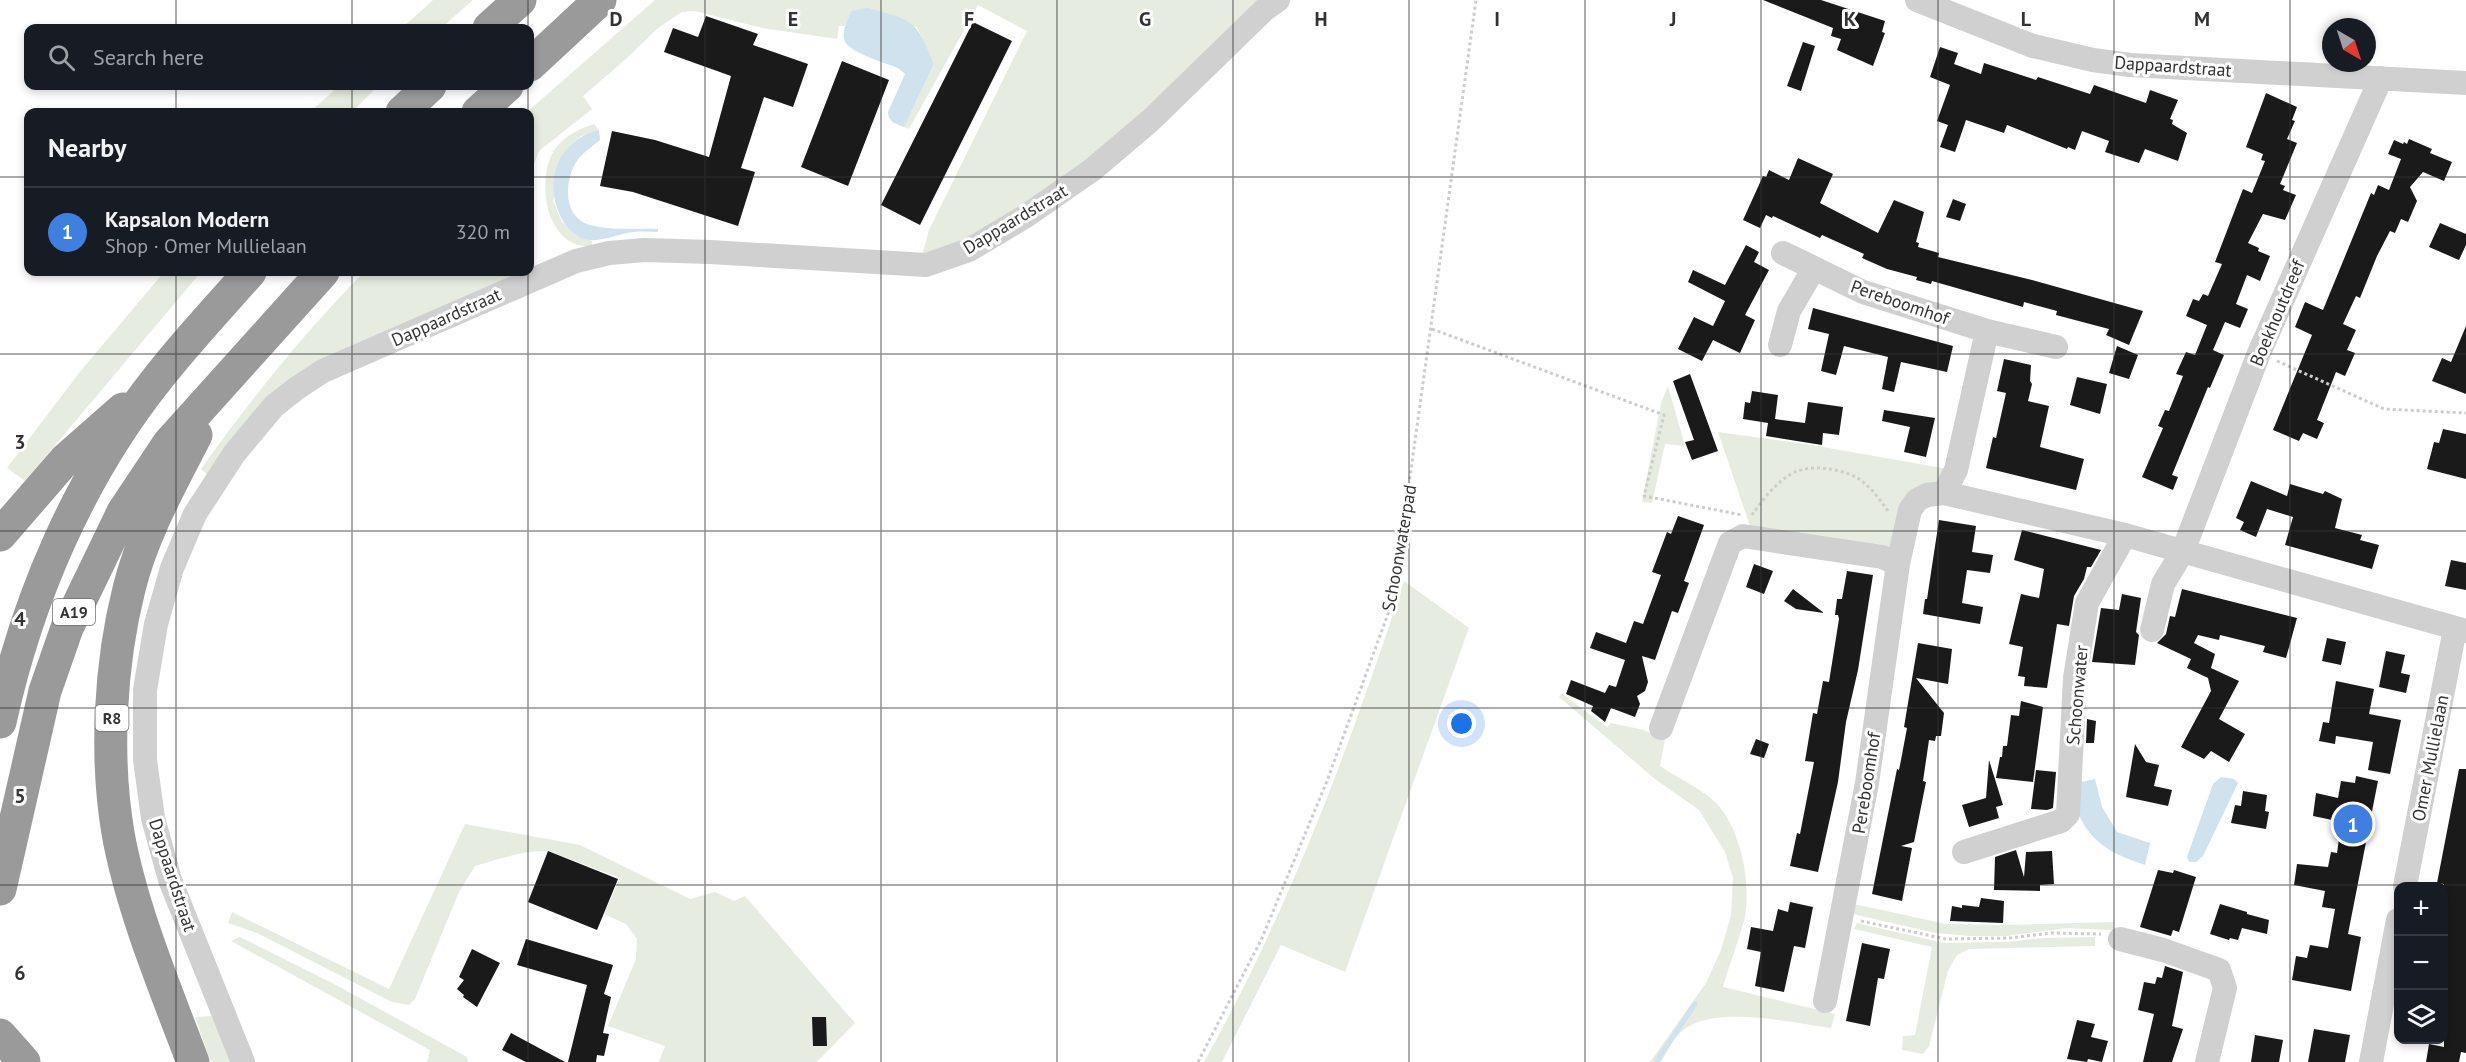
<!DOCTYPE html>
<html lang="en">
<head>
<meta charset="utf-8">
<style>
  :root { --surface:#171b24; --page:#242831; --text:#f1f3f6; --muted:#9ea1a6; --line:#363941; --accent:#e63946 }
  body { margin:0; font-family:"PT Sans",sans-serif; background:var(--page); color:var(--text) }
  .controls { position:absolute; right:18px; bottom:18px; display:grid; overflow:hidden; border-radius:12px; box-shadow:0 3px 9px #0003 }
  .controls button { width:54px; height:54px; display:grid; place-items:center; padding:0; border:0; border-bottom:2px solid var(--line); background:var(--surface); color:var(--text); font:30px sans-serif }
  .compass { position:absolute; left:2322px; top:18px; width:54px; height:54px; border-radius:50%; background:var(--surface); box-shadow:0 3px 9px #0003; rotate:141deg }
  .you { position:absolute; left:1462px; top:724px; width:21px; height:21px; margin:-15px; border:4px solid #fff; border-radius:50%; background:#1a73e8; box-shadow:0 0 0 9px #1a73e833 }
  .badge { display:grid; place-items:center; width:39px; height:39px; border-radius:50%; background:var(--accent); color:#fff; font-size:20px; font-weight:700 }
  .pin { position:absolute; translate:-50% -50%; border:3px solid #fff; box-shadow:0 2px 6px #0006 }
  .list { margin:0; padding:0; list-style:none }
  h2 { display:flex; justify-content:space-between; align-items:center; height:78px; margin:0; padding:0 24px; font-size:26px }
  h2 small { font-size:20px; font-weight:400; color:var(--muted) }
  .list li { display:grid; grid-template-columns:39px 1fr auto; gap:18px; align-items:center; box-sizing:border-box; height:90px; padding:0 24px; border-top:2px solid var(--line) }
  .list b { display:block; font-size:22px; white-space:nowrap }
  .list p { margin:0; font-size:20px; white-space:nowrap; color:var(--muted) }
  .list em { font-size:20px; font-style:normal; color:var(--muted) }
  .icon { flex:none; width:33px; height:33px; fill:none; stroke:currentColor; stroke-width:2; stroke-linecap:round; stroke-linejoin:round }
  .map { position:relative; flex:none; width:2466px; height:1062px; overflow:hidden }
  .search { position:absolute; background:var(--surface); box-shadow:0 3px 9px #0003; left:24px; top:24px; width:510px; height:66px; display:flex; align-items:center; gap:15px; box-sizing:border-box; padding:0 21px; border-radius:12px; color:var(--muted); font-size:22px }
  .panel { position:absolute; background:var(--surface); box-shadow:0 3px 9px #0003; left:24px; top:108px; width:510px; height:168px; border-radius:12px }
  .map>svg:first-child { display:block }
  .green { fill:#e6ecdf }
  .water { fill:#cfe2ee }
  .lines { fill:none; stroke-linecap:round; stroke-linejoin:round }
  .stream { stroke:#cfe2ee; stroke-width:5 }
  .building { fill:#1a1a1a }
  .path { stroke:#cdcdcd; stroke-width:3; stroke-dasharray:3 3; stroke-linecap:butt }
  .minor { stroke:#d0d0d0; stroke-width:24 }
  .highway { stroke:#9a9a9a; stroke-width:33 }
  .grid { fill:none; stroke:#333; stroke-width:1.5; stroke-opacity:0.55 }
  .labels { text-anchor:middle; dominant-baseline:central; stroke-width:6; stroke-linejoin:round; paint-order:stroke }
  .shield { fill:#fff; stroke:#707070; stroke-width:1.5 }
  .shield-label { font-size:16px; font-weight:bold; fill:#333 }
  .street-label { font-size:18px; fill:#333; stroke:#fff }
  .grid-label { font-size:20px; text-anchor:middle; font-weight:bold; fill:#333; stroke:#fff; stroke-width:6; stroke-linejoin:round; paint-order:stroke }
</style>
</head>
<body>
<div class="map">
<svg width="2466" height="1062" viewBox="0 0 2466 1062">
  <rect width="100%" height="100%" fill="#fff"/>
  <path class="green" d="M433 0H473L441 28H402Z
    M655 0H1265L1105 153 956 247 922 255 929 230 1027 31 978 5 909 129 904 127 934 64 917 27 851 11 845 26H839L837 39 762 28 695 11 682 12 658 28 627 58 583 96 592 109 539 151 533 167 530 262V112H527Z
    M339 86H378L352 112H310Z
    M594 124 599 130 581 136 570 145 553 201 562 222 582 238 592 241V246C588 246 583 246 578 245 542 234 536 170 558 145 567 135 581 128 594 124Z
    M164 272H201L25 481 7 468 79 373Z
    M364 272H525L320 366 208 475 201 469C251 399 304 333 364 272Z
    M1668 386 1685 446 1665 444 1652 503 1642 502 1661 403Z
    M1718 432 1806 444 1948 469 1890 550 1750 526Z
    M1404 581 1469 628 1345 972 1281 945 1222 1062H1204C1289 910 1350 746 1404 581Z
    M1561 693 1607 727 1611 723 1644 730 1665 739 1660 766C1676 777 1704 790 1717 804 1742 831 1752 887 1744 921 1738 943 1729 965 1723 987L1835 1014 1831 1028C1792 1023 1714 1004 1682 1031 1673 1038 1667 1053 1661 1062H1650L1706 983 1721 950 1731 915 1733 878 1725 852 1699 810 1655 779 1559 697Z
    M465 824 580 845 690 899 715 892 734 901 745 896 855 1023 817 1062H659L665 1046 608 1026 636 959 637 939 626 924 604 914 620 878 549 851C524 850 499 859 475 866L459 892 415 999 409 1005 392 1002 257 933 228 923 232 912 389 989Z
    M1854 904 1946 924 2006 925 2114 922 2113 930 2067 928 2006 936H1971L1935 933 1853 914Z
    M1857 923 1944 943 2007 942 2044 938 2095 937V946L1969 949 1957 955 1948 971 1929 1046 1923 1054 1902 1050 1903 1036 1915 1035 1932 947 1854 929Z
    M240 937 336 985 467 1057 468 1062H427L430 1050 231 941Z
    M213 1016 233 1062H211L195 1017Z"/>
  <path class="water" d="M867 8C913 20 916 19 934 64L904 127C896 124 888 122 888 112L905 74 898 68C886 63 846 52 844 39 842 30 848 19 851 11Z
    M599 130 600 140C593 146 585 151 579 158 565 176 561 214 587 224 608 231 636 228 658 229V232C650 232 642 231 634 232 619 233 598 244 584 239 573 235 563 224 559 213 544 178 560 139 599 130Z
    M2221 777 2234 779 2238 783 2203 856 2196 862H2189L2187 857 2213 784Z
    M2095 779 2102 807 2117 832 2150 843 2145 865C2114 855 2090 843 2077 811 2074 804 2076 791 2076 783Z"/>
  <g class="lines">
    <path class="stream" d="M1656 1062 1695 1004"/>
  </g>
  <path class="building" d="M1763 0H1821L1885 21 1882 32 1885 33 1873 66 1837 50 1841 39 1831 36 1833 28Z
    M706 16 758 34 753 45 808 64 793 107 764 97 741 168 755 172 738 226 633 192 600 186 612 131 655 140 709 157 731 76 664 52 673 28 698 37Z
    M973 22 1012 41 920 225 881 205Z
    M1803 42 1815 46 1801 91 1787 86Z
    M1940 47 1958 53 1954 64 1981 74 1984 63 2036 80 2038 77 2090 94 2094 85 2146 103 2150 90 2178 100 2170 119 2173 120 2172 124 2187 133 2178 161 2145 149 2139 163 2105 152 2109 141 2082 131 2075 150 2068 147 2067 149 2007 125 2004 133 1966 120 1955 152 1940 147 1948 125 1937 121 1950 85 1930 77Z
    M842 61 889 80 848 186 801 167Z
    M2266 93 2297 107 2292 120 2295 121 2287 139 2297 143 2280 184 2285 186 2283 190 2296 195 2285 220 2263 214 2248 243 2259 248 2258 251 2270 256 2260 281 2247 275 2236 304 2248 309 2240 328 2225 322 2213 350 2224 355 2210 388 2208 387 2172 475 2178 477 2173 490 2142 477 2163 428 2158 426 2165 410 2169 411 2183 376 2176 374 2186 352 2195 355 2207 325 2186 316 2193 299 2199 301 2203 294 2208 296 2222 264 2215 262 2243 189 2252 193 2265 161 2261 160 2263 154 2246 147Z
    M2409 139 2432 149 2430 153 2452 162 2444 181 2423 172 2410 187 2417 201 2408 222 2401 219 2395 233 2390 231 2377 256 2360 298 2356 296 2343 324 2356 330 2347 350 2355 353 2345 376 2336 372 2317 420 2324 423 2317 439 2303 433 2299 441 2273 430 2312 335 2295 327 2305 302 2323 310 2371 193 2374 195 2378 185 2389 190 2401 159 2388 154 2394 140 2403 144 2404 142 2407 144Z
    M1798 158 1833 174 1820 203 1878 233 1894 200 1924 212 1916 242 1919 243 1918 247 1939 253 1938 257 2032 280 2143 311 2129 345 2106 335 2109 329 2056 315 2057 311 2024 302 2023 307 1932 281 1931 284 1916 280 1917 277 1887 269 1862 258 1864 254 1822 235 1820 238 1773 216 1772 218 1766 215 1760 228 1743 220 1763 176 1766 177 1769 170 1789 180Z
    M1953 199 1966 204 1960 221 1946 217Z
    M2440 223 2466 234V245L2459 260 2429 247Z
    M1746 245 1759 252 1754 262 1769 270 1745 315 1755 320 1740 353 1713 340 1702 361 1678 349 1694 317 1713 326 1725 301 1688 282 1693 270 1725 285Z
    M1813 308 1953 346 1947 372 1901 362 1894 392 1882 389 1888 357 1844 346 1836 375 1821 371 1829 334 1808 329Z
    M2466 326V394L2432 381 2442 358 2451 362Z
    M2117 346 2138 355 2129 379 2109 373Z
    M2004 359 2031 365 2030 381 2032 384 2028 401 2049 406 2040 447 2084 459 2076 490 1986 468 1993 437 1996 438 2006 393 1997 391Z
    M1690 374 1718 451 1692 460 1685 442 1694 440 1673 381Z
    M2077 377 2107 384 2100 414 2070 405Z
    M1752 391 1778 395 1775 419 1805 423 1808 402 1843 407 1839 435 1823 433 1822 445 1766 436 1768 423 1743 419 1745 402 1750 403Z
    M1884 410 1935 418 1926 457 1904 452 1910 427 1882 421Z
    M2443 429 2466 434V479L2427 469 2434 442 2439 443Z
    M2251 481 2287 496 2290 484 2323 494 2325 491 2342 499 2335 528 2362 535 2360 540 2379 545 2372 569 2285 545 2293 517 2267 509 2256 537 2240 530 2244 522 2236 518Z
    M1678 516 1704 525 1684 581 1689 583 1678 613 1672 611 1655 660 1642 656 1648 682 1645 691 1637 696 1640 704 1635 717 1611 708 1605 722 1591 711 1593 706 1566 694 1571 680 1605 693 1609 685 1616 687 1625 660 1590 648 1596 632 1626 643 1634 621 1643 624 1661 575 1652 572 1667 532 1671 534Z
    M1939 520 1976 526 1972 552 1993 555 1990 573 1967 570 1962 603 1983 607 1980 624 1923 614 1925 599H1927Z
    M2022 530 2101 550 2091 567H2087L2084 579 2074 596 2069 626 2057 624 2047 688 2024 686 2025 677 2018 676 2023 647 2009 644 2021 594 2039 598 2044 569 2014 560Z
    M2451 560 2466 563V590L2445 586Z
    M1754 564 1773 571 1764 594 1746 587Z
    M1847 571 1873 575 1858 670 1846 722 1838 782 1818 872 1790 866 1797 833 1800 834 1814 762 1805 761 1813 713 1817 714 1823 681 1829 682 1839 619 1838 615H1835L1837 599H1842Z
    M1793 589 1824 613 1796 609 1784 601Z
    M2182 589 2297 618 2286 658 2263 652 2265 646 2220 635 2219 640 2198 635 2194 643 2215 654 2211 668 2239 681 2219 719 2245 734 2229 762 2211 751 2204 759 2181 747 2211 691 2208 678 2187 668 2191 659 2157 643 2166 634 2170 616 2175 617Z
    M2122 594 2141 598 2136 632 2139 635 2135 665 2092 662 2101 608 2119 610Z
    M2327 638 2346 642 2341 665 2322 661Z
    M1918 643 1952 649 1948 684 1916 678 1944 713 1941 736H1936L1935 741 1929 740 1923 781 1926 782 1914 842 1901 846 1912 848 1902 901 1872 894 1897 769 1899 770 1901 760 1907 728 1904 727Z
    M2386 651 2405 655 2401 673 2410 675 2406 693 2379 687Z
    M2336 681 2374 689 2369 714 2401 720 2390 774 2368 770 2373 742 2336 736 2335 744 2319 741 2323 722 2329 723Z
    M2021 701 2043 707 2033 782 1996 778 2000 757H2002L2003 746H2007L2011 715 2019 716Z
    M2087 719 2096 721 2094 743H2086Z
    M1756 739 1769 744 1764 758 1750 754Z
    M2135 744 2146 762 2159 765 2154 786 2172 790 2168 806 2126 797Z
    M1989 760 2003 805 1996 807 1999 818 1969 827 1962 805 1986 798Z
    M2459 769H2466V1053L2461 1052 2459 1062H2426L2429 1044 2444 1047V884L2437 883Z
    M2036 770 2056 772 2053 808 2047 810 2031 809Z
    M2356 776 2378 781 2348 934 2361 937 2351 991 2292 980 2296 956 2307 958 2310 945 2328 948 2335 909 2322 907 2325 891 2294 885 2297 864 2328 867 2331 852 2337 853 2341 825 2336 824 2337 821 2313 816 2316 793 2338 798 2341 781 2355 783Z
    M2243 791 2267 795 2265 811 2269 812 2266 829 2231 823 2235 805 2241 806Z
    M2016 850 2024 877 2026 852 2052 851 2054 884 2040 885V891L1994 890 1995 857Z
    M548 851 618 879 597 930 528 902Z
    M2158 870 2173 873 2174 870 2196 877 2179 932 2173 930 2171 936 2140 927Z
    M1981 898 2004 901 2003 923 1950 921 1952 906 1962 908V905L1979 907Z
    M1790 902 1813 907 1805 948 1794 946 1784 992 1755 986 1761 952 1747 949 1751 927 1773 931 1778 909 1788 912Z
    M2220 904 2247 912V914L2269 920 2267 934 2242 928 2238 940 2230 938 2229 940 2210 934Z
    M526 939 613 965 604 994 611 997 603 1033 609 1034 604 1056 597 1055 596 1062H568L587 985 517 965Z
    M1862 943 1890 949 1884 979 1878 978 1870 1026 1846 1021Z
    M472 949 500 963 477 1007 463 997 464 995 457 989 464 980 459 977Z
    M2165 966 2183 972 2172 1026 2183 1029 2172 1062H2143L2154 1014 2138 1010 2144 982 2155 984 2157 977 2162 978Z
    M812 1017H826L827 1046H813Z
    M2077 1020 2095 1024 2091 1037 2108 1041 2102 1062 2088 1059 2087 1062 2067 1059Z
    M2314 1029 2350 1035 2345 1062H2308Z
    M511 1033 565 1062H526L502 1050Z
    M2255 1035 2283 1040 2279 1062H2251Z"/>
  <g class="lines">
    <path class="path" d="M1432 329 1664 415 1644 496 1742 515
      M2277 361 2384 409 2466 413
      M1752 515C1762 500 1778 480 1795 472 1813 464 1843 469 1859 479 1871 487 1880 500 1888 511
      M1861 921 1946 939 2009 938 2051 933 2101 934
      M1198 1062 1262 938 1327 781 1393 600 1476 0"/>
    <path class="minor" d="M1917 0 2033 46 2093 60 2130 65 2466 83
      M1783 253 1814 268
      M1987 331 2056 347
      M1780 345 1789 311 1814 268 1863 292 1987 331 1956 470 1944 493
      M2152 630 2163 584 2183 551 2259 353 2381 78
      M1661 728 1730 543 1743 536 1882 557 1898 564
      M1964 852 2061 821 2068 814 2075 678 2087 603 2125 535
      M2405 886 2455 629
      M2120 939 2163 950 2219 970 2225 988 2207 1062
      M1825 1001 1867 783 1898 564 1910 510 1917 500 1927 495 1944 493 2125 535 2466 631
      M243 1062 170 880 153 818 145 760V690L156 624 172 568 195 514 234 454 274 406 297 388 323 371 576 261 609 253 645 250 710 252 926 265 969 250 1026 216 1092 170 1151 120 1264 10 1278 0
      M2371 1062 2398 920"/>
    <path class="highway" d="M489 28 520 0
      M530 65 600 0
      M402 112 430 86
      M478 112 507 86
      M0 535 65 460 123 409
      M0 722C27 599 79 477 158 378 187 341 219 307 250 272
      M0 889 45 691 67 628 123 512 169 443 323 272
      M0 1035 24 1062
      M193 1062C166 991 131 907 118 833 105 756 110 664 129 589 142 535 171 484 196 435"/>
  </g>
  <path class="grid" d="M176 0V28M352 0V28M528 0V28M705 0V1062M881 0V1062M1057 0V1062M1233 0V1062M1409 0V1062M1585 0V1062M1761 0V1062M1938 0V1062M2114 0V1062M2290 0V1062M176 86V112M352 86V112M528 86V112M0 177H28M530 177H2466M176 272V1062M352 272V1062M528 272V1062M0 354H2466M0 531H2466M0 708H2466M0 885H2466"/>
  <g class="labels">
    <g class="shield">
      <rect x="53" y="599" width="42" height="26" rx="4.5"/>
      <rect x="95.5" y="705" width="33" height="26" rx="4.5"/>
    </g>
    <g class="shield-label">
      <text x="74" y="612">A19</text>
      <text x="112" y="718">R8</text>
    </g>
    <g class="street-label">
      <text transform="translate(2173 66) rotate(4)">Dappaardstraat</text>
      <text transform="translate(1015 219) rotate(-31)">Dappaardstraat</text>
      <text transform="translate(1900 302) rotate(19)">Pereboomhof</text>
      <text transform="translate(2277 313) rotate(-67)">Boekhoutdreef</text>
      <text transform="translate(446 317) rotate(-24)">Dappaardstraat</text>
      <text transform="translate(1399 548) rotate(-80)">Schoonwaterpad</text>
      <text transform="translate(2077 695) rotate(-85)">Schoonwater</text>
      <text transform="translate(2430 758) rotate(-79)">Omer Mullielaan</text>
      <text transform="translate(1866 783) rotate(-81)">Pereboomhof</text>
      <text transform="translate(173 875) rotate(72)">Dappaardstraat</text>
    </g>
  </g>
  <g class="grid-label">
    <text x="616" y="26">D</text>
    <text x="793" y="26">E</text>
    <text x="969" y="26">F</text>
    <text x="1145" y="26">G</text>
    <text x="1321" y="26">H</text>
    <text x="1497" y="26">I</text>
    <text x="1673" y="26">J</text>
    <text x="1850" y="26">K</text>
    <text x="2026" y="26">L</text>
    <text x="2202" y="26">M</text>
    <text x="20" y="449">3</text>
    <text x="20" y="626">4</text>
    <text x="20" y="803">5</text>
    <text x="20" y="980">6</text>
  </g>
</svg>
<div class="controls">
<button>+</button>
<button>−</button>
<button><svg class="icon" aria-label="layers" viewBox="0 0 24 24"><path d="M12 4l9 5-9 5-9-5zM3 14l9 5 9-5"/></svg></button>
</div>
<svg class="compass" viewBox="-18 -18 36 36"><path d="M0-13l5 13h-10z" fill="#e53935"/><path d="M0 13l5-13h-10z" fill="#9ea1a6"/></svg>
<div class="you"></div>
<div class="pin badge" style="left:2353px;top:824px;background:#3f7fe0">1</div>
<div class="search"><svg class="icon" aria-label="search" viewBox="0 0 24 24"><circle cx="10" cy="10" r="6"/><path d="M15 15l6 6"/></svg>Search here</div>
<section class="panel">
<h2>Nearby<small></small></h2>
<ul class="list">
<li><span class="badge" style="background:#3f7fe0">1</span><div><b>Kapsalon Modern</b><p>Shop · Omer Mullielaan</p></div><em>320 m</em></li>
</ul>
</section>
</div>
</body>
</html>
